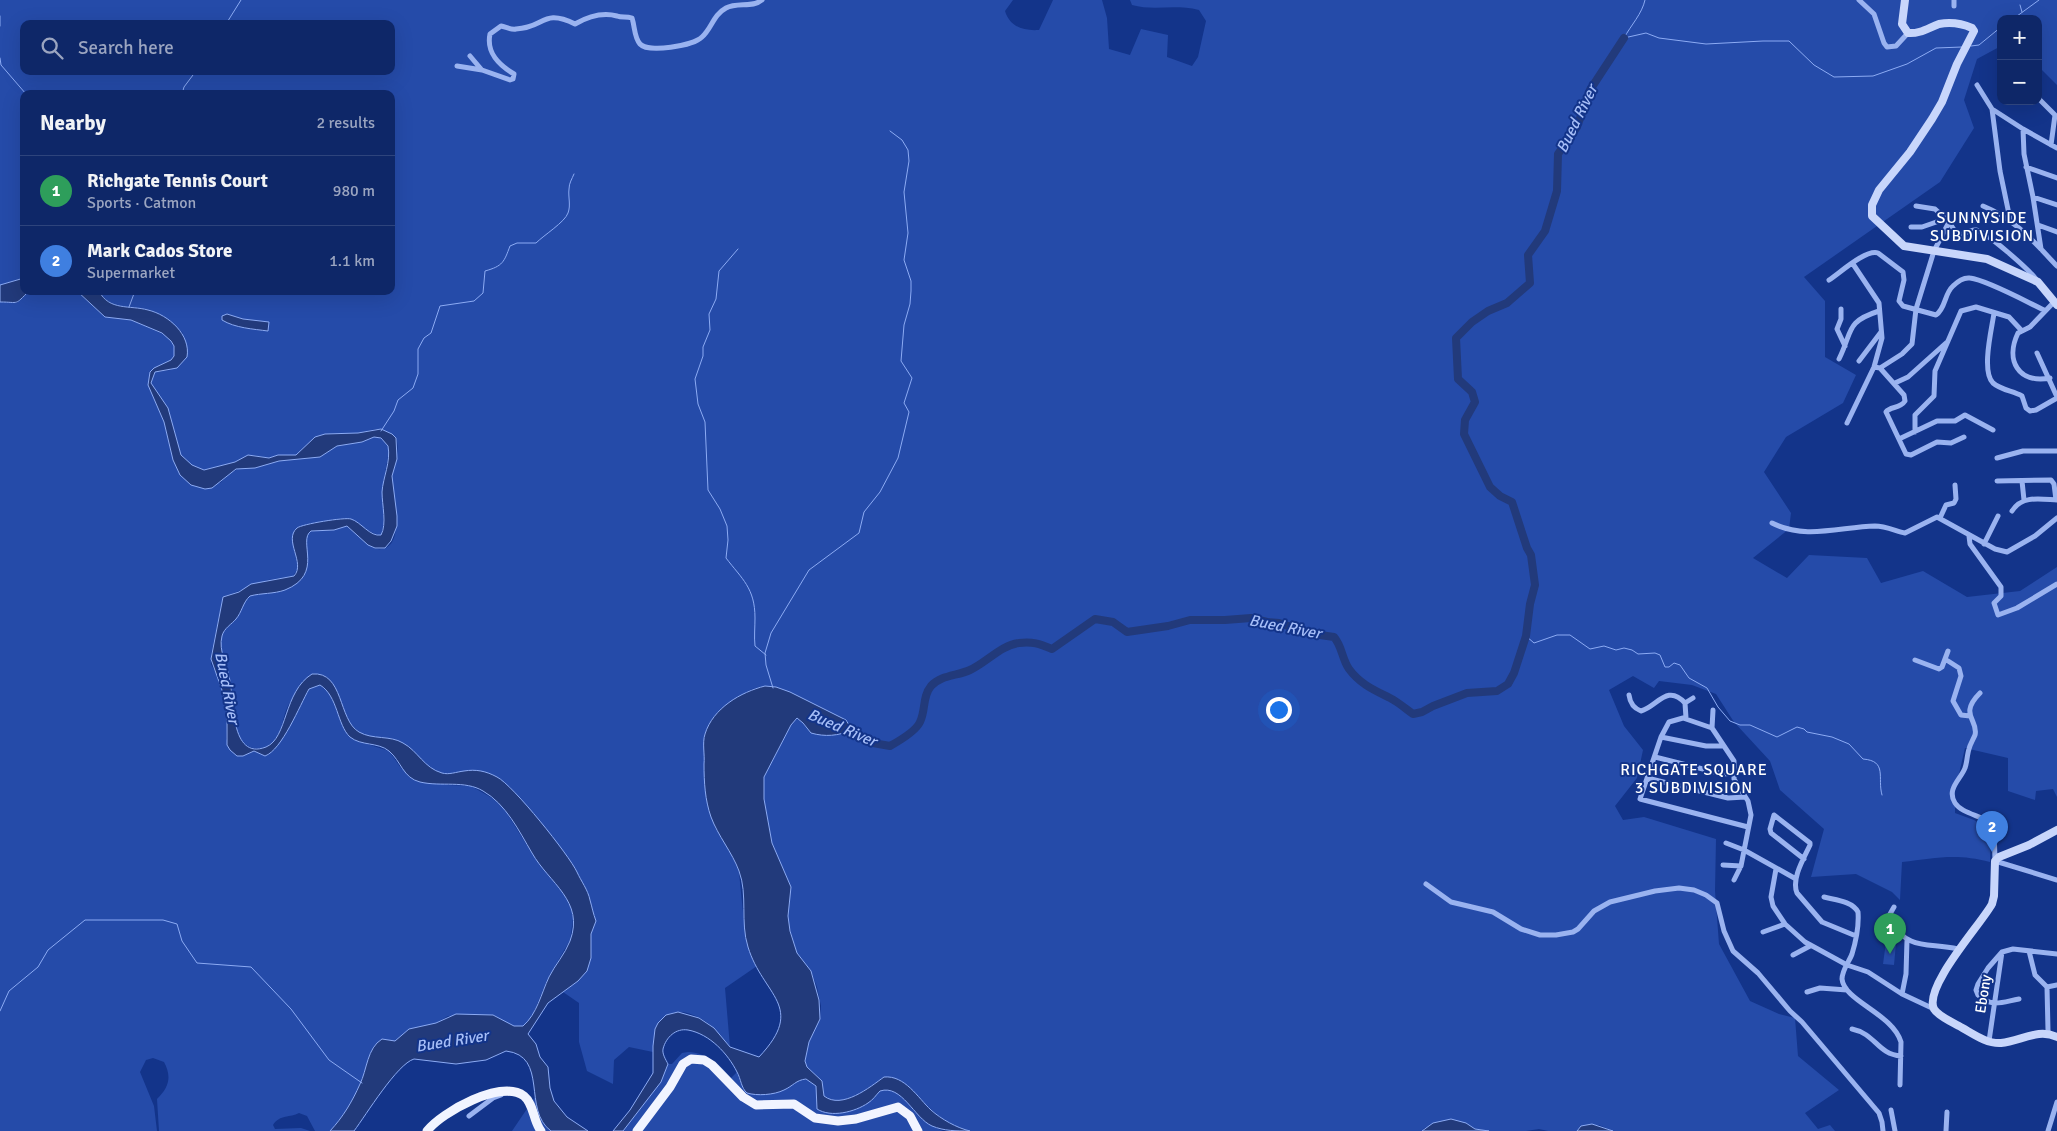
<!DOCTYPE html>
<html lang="en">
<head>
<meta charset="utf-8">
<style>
  :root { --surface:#0e2768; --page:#1c3371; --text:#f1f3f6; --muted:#9ba5c0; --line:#2e447c; --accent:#ffea59 }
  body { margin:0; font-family:Signika,sans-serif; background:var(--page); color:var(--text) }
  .controls { position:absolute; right:15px; top:15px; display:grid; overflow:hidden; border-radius:10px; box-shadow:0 5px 20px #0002 }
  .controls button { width:45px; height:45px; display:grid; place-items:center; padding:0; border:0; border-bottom:1px solid var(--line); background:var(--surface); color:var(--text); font:25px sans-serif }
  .you { position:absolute; left:1278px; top:709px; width:18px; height:18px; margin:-12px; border:4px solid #fff; border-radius:50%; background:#1a73e8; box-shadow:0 0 0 8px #1a73e833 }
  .badge { display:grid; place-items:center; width:32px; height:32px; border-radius:50%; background:var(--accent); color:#fff; font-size:16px; font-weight:700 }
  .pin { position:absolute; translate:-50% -41px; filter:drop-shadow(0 1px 2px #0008) }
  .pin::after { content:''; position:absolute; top:26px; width:18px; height:15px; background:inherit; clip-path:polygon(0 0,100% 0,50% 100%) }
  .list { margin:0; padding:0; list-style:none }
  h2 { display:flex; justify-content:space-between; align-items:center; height:65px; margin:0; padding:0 20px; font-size:21px }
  h2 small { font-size:16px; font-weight:400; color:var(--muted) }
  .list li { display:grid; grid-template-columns:32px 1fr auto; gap:15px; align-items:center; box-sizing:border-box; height:70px; padding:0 20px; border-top:1px solid var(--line) }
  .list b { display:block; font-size:19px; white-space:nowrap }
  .list p { margin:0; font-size:16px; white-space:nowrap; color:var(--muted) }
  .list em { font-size:16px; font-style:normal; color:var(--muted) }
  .icon { flex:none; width:28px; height:28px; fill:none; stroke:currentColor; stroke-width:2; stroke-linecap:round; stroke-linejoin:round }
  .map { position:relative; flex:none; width:2057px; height:1131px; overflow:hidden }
  .search { position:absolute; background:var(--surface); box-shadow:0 5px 20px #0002; left:20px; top:20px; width:375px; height:55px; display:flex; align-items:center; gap:12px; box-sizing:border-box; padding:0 18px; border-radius:10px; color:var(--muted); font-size:19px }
  .panel { position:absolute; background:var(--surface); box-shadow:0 5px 20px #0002; left:20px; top:90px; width:375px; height:205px; border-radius:10px }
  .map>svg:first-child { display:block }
  .green { fill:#254ba9; fill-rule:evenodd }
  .water { fill:#223a7b; stroke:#8cabf4 }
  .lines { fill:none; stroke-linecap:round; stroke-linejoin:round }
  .stream { stroke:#8cabf4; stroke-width:1 }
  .river { stroke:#223a7b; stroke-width:8 }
  .minor { stroke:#9ab3f0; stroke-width:5 }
  .secondary { stroke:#c8d6fb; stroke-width:8 }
  .trunk { stroke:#f1f4ff; stroke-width:9 }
  .labels { text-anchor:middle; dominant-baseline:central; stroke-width:4; stroke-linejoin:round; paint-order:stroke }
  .street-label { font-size:15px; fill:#fff; stroke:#13348a }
  .water-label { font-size:16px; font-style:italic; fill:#a6bef8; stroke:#13348a }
  .neighbourhood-label { font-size:16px; letter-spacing:1px; fill:#fff; stroke:#13348a }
</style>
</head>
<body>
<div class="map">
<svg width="2057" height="1131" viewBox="0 0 2057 1131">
  <rect width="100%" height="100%" fill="#13348a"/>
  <path class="green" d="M0 0H1013L1005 11C1010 27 1023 31 1039 30L1053 0H1102L1107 18 1109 49 1130 55 1141 29 1168 35 1167 57 1192 66 1198 57 1206 21 1199 10C1175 4 1153 11 1132 5L1130 0H2057V85L2038 66V19H2001V46L1977 59 1964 100 1974 128 1940 182 1804 277 1825 301V357L1856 375 1843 403 1786 437 1764 472 1791 513 1789 529 1753 558 1787 578 1809 555 1867 558 1881 583 1923 571 1967 597 2020 591 2057 567V797L2053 789 2036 791 2035 800 2008 791V758L1965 748 1955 791V813L1974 820 1991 830 1990 862C1957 853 1935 858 1902 862L1900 900 1892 892 1856 874 1811 877 1824 829 1780 790 1770 761 1734 722 1716 694 1692 685 1659 681 1654 688 1633 676 1609 690 1624 726 1643 750 1637 778 1615 806 1623 820 1644 817 1716 839 1715 891 1719 944 1750 1001 1779 1014 1795 1018 1798 1056 1839 1090 1805 1113 1818 1129 1830 1125 1835 1131H1613L1599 1125 1578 1129 1577 1131H1548L1539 1129 1526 1131H1489L1475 1129 1466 1123 1424 1128 1422 1131H970C957 1128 941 1119 932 1110 915 1095 908 1080 884 1077 870 1087 843 1110 824 1096L822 1081 807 1067 805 1061 809 1042 820 1019 821 1006 817 987 811 971 797 953 789 926 788 916 791 887 772 843 764 799V777L794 720 799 719 811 733 826 710 776 687 765 686 752 689 728 703 709 725 704 735V763L715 828 728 847 739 872 745 933 750 952 757 966 725 988 730 1047C721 1041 717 1030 709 1024 677 1000 652 1013 653 1052L629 1047 614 1060 613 1084 587 1071 579 1042V1003L563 992 578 981 591 952V934L596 921C593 913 592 907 590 899 588 890 581 881 577 872 568 853 511 783 493 775 471 765 453 779 437 771 422 764 413 748 398 741 387 735 370 740 358 731 340 718 343 687 321 675 313 683 293 696 288 706 281 720 283 736 268 746 264 749 258 748 253 748 229 743 234 697 230 680 227 666 218 651 222 636 224 628 232 624 237 618 242 612 243 601 250 596 261 593 274 594 285 590 324 574 297 540 311 531L334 530 347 526C359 532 367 551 382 549 407 545 391 491 392 476 393 463 401 453 396 438L376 429 358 433H335L315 437 296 455H278L269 458 252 455 235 462 204 470 192 465 181 455 168 408 151 383 155 372 171 370 183 333C175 326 165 317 155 312 136 304 110 313 99 291H391V94H24V278L0 285ZM24 24H391V71H24ZM227 314 243 319 268 322V331C254 330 235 328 222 320Z
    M29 291H77L105 317 131 320 167 336 174 346V356L171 360 154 368 150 372 151 392 164 422 173 460 220 483 230 473 240 468H255L279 461 320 457 337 446 362 442 374 437H378L386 442 389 451 383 484V526L381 535C376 536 354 522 346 519 340 517 316 523 307 524L293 545 298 568 293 576 268 580 223 597 211 655V664L219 679 223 693 227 714 226 739 237 756H243L254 751 262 755 267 756 279 743 309 689 320 685 329 693 347 733 367 744 389 751 401 768 447 785 471 786 492 798 503 807 533 855 568 899 571 906 573 919 570 940 547 980 531 1019 523 1027 514 1026 493 1015 448 1016 436 1023 409 1029 395 1041 382 1039C367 1048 367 1070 360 1084 352 1102 343 1117 330 1131H315L307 1116 299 1113C290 1118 280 1114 273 1125L275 1129 301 1128 310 1131H159L157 1099C169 1087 172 1077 164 1062L153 1058 146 1060 140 1072 154 1106 157 1131H0V302L17 303Z
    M1886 942 1896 943 1894 965 1883 964Z
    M688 1052C707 1053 720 1064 731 1078L737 1072 743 1090 750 1094 778 1092 799 1080H810L816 1086 817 1109C843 1118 862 1110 880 1091 899 1085 908 1107 920 1117 927 1124 934 1127 943 1131H623L661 1082 668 1064H672L682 1053Z
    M535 1097 540 1117 551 1131H512Z"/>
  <path class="water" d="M24 278V291H29C14 306 20 302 0 302V285Z
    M77 291H99C109 311 130 305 148 310 169 315 191 335 187 357L177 368 155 372 151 383 168 408 181 455 192 465 204 470 235 462 248 455 269 458 278 455H296L315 437 325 434 358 433 381 429 392 434 396 438 397 459 392 476 397 516V526L391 541 385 548H375L368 545 347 526 334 530 311 531C297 541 325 574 285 590 274 594 261 593 250 596 243 602 242 612 236 619 232 624 224 628 222 636 218 651 228 666 230 681 234 699 230 761 266 747 288 738 283 692 312 674 344 671 338 720 359 732 373 740 390 735 403 743 418 751 424 768 442 773 449 775 456 772 464 771 476 769 486 771 497 777 513 785 569 855 577 872 581 881 588 890 590 900 592 907 593 913 596 921L591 934V958L587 971 578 981 548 1003 528 1034 536 1044 540 1057 548 1067 550 1088 554 1101 567 1117 588 1131H551C522 1110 549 1056 506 1051L486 1060 456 1064 414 1059C397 1064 366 1115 354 1131H330C343 1117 352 1102 360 1084 367 1070 367 1048 382 1039L395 1041 409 1029 436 1023 456 1014 493 1015 514 1026H523C537 1014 541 994 549 977 555 965 565 954 570 941 585 901 549 883 532 853 519 831 506 804 483 791 465 780 441 787 420 782 403 778 401 761 389 751 378 742 361 746 350 737 337 725 338 696 320 685L309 689C300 705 282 750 265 756L254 751 243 756H237L230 750 227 745V714L223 693 211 659 223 597 239 592 251 584 294 576C306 563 283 540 297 528 302 524 345 517 351 519 361 522 370 537 381 535 387 524 382 505 382 492 383 477 391 462 388 446L381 438 374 437 362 442 337 446 320 457 279 461 255 468 236 469 212 488 205 489 191 485 180 475 173 460 164 422 148 385 150 372 154 368 171 360 174 356V346L171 341 162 333 131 320 105 317Z
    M227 314 243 319 269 322 268 331C253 329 235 328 222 320V316Z
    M765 686 776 687 790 692 846 720 852 730C838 736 825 737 811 733L803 723 797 718 791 725 764 777V799L772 843 791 887 788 916 790 931 797 953 811 971 819 1000 820 1019 809 1042 805 1061 807 1067 822 1081 824 1096C842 1110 870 1087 884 1077 905 1075 918 1098 931 1110 941 1119 957 1128 970 1131 956 1131 944 1131 932 1126 914 1118 902 1084 880 1091 876 1095 873 1100 868 1103 855 1112 831 1118 817 1109L816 1086 806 1079C796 1080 793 1086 784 1090 774 1095 757 1096 747 1093 741 1088 741 1079 737 1072 728 1054 710 1034 688 1030 676 1028 666 1037 663 1049 662 1054 666 1060 668 1064L661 1082 623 1131H613L630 1110 653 1073V1046L655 1029 658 1023 666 1015 678 1012 699 1018 714 1028 730 1047 759 1057C807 1006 763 996 748 947 740 922 748 895 739 871 732 852 718 836 711 817 705 800 704 782 704 764 705 755 702 743 705 734 713 708 741 692 765 686Z
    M1451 1119 1466 1123 1475 1129 1489 1131H1422L1433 1123Z
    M1592 1124 1613 1131H1577L1581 1126Z"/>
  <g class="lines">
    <path class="stream" d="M2020 5 2022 12
      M0 16V26
      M2013 19 2039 0
      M226 24 241 0
      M1624 38 1646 33 1659 38 1706 44 1763 41H1789L1814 65 1834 77 1873 76 1907 64 1936 48 1962 47
      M1624 38C1631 25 1642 14 1645 0
      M1971 46 1979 45 2001 27
      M0 58 1 65 26 94
      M182 94 184 87 196 71
      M738 249 719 271 716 299 709 314 710 330 703 347V356L695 379 698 404 705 422 708 490 720 509 727 526 728 540 726 558C742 579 755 588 755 618 755 627 754 637 755 646L766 655
      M129 307 135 291
      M381 431 394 411 398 400 413 388 418 374V349L424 338 431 333 440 306 474 301 483 293 485 271C503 266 504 262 510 246L517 243H536C544 235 565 222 568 213 571 205 568 197 569 189 569 183 572 179 574 174
      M1526 636 1534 643 1557 635H1570L1590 649 1604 646 1616 650 1624 648 1632 650 1638 654 1655 653 1660 655 1665 667H1669L1674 663 1680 665 1689 678 1707 688 1718 707 1730 721 1740 725H1750L1777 737 1797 727 1804 729 1807 732 1832 737 1849 744 1863 759C1888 761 1877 778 1882 795
      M773 688 766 665 765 653 771 633 809 570 859 533 864 512 880 492 898 458 909 412 904 403 912 378 901 361 904 325 910 304 911 291V281L904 260 908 233 904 192 909 161 908 150 902 140 890 131
      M0 1011 9 991 38 967 48 950 85 920H163L177 924 182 941 197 963 251 967 291 1009 329 1060 362 1083"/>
    <path class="river" d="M845 727 873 743 890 746C899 741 916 731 920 722 926 710 922 697 931 686 941 675 957 676 970 670 986 663 1001 645 1019 643 1032 641 1040 644 1052 649L1095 619 1113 622 1127 632 1168 626 1190 620H1225L1251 618 1267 622 1279 623 1313 634 1334 637C1342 646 1342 659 1349 669 1360 684 1374 690 1390 698 1398 702 1406 709 1413 714L1422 712 1433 706 1467 693 1497 691 1508 684 1514 673 1526 636 1530 604 1535 585 1531 555 1527 548 1512 502 1500 496 1490 487 1464 434 1465 420 1475 402 1472 392 1458 379 1456 338 1472 322 1488 311 1507 303 1530 283 1528 255 1545 231 1557 191 1558 154 1577 127 1590 90 1624 38"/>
    <path class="minor" d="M1859 0 1874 14 1884 43 1887 47 1896 46 1908 33
      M1954 6V0
      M470 56 481 69
      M457 66 482 70 510 80 513 79 514 74C499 65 486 53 490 34L501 26C506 27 511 30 516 29 545 28 542 8 575 24 589 16 602 12 617 16 622 18 626 16 632 18 635 27 634 37 640 44 648 53 693 46 702 37 712 28 713 15 726 8 737 2 753 8 762 0
      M1977 85 1992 109 2000 171 2010 219
      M2038 98 2055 115 2051 145
      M1992 109 2023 129 2057 148
      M2023 129 2024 154 2033 197 2041 249
      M2026 167 2057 178
      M2033 197 2057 205
      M1916 206 1935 209 1949 222 1958 236C1963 235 1970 229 1976 230 1988 233 2028 269 2036 279
      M1983 206C2015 219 2034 242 2057 266
      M2038 225 2057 232
      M1911 227H1922L1945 219
      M1829 280C1841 272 1866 249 1878 253L1903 272 1904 280 1899 301 1903 306 1936 315C1946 308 1944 294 1953 286 1958 281 1963 277 1970 278 1987 280 2027 302 2044 310
      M1841 309V319L1837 329 1845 346
      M1994 313C1992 328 1981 371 1993 383 2001 390 2013 391 2022 396L2026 408 2030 411 2036 410 2057 398
      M2037 353 2057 397
      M1839 359C1853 331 1845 322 1879 311
      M1859 361 1881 332
      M1874 367 1880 368 1904 395 1905 401C1900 409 1890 406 1886 412L1906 454 1911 455 1937 442 1951 443 1964 437
      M1880 368 1902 354 1912 344 1916 309 1934 251 1949 222
      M2050 378C2018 384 2005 360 2018 333L2030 327 2054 302
      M1895 383 1908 377 1946 343
      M1847 423 1874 367 1882 338 1879 303 1853 264
      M1915 432V415L1934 396 1935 371 1961 311 1976 307 2009 317 2022 331
      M1899 439 1937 421H1955L1965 415 1993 430
      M1997 458 2023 451H2057
      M1997 481 2051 480 2054 484 2056 500
      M2022 481 2024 500
      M2012 511C2022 495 2040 499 2057 500
      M1940 518 1946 505 1954 503 1956 499 1955 485
      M1772 523C1805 540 1840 527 1875 526 1885 526 1896 531 1905 533L1937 517 1995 549 2007 552 2035 536 2057 518
      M1969 536 1970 544 2001 587V596L1994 603 1998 615 2017 608 2057 584
      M1984 544 1998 516
      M1945 659 1959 668 1961 676 1953 701 1961 715 1970 716
      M1915 660 1939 669 1942 667 1948 651
      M1980 693C1958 715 1979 720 1975 735 1973 740 1970 744 1969 749 1967 755 1967 763 1965 768 1961 779 1946 789 1955 803 1963 815 1984 815 1994 826L1995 861 2057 880
      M1629 695C1630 703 1633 708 1641 711 1657 707 1667 683 1685 703L1686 718
      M1685 703 1693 698
      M1712 728 1713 710
      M1661 737 1706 746H1724
      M1655 757 1723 774 1735 773
      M1647 778 1728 798 1745 797
      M1726 843 1744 850 1796 879
      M1804 859 1771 833 1770 829 1774 815 1810 843V845C1804 858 1791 879 1797 893L1822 922 1856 936
      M1723 865 1741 866
      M1776 869 1771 897 1773 906 1785 924 1805 942 1847 965 1868 972 1902 994 1934 1009
      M1734 880 1741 866 1751 815 1748 801 1734 779V761L1712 728 1683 718 1669 722 1661 737 1640 799 1748 827
      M1426 884 1451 902 1493 912 1521 929 1540 935H1556L1573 932 1578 929 1594 911 1610 902 1655 891 1679 888 1694 890 1706 895 1717 903 1724 931 1733 951 1758 973 1790 1011 1802 1022 1879 1113 1882 1122 1883 1131
      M1824 897C1835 900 1852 901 1858 912 1859 925 1856 941 1852 954 1849 962 1842 970 1842 979 1844 1001 1893 1014 1901 1042L1900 1085
      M1894 907 1890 914 1889 920C1910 952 1927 942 1958 949
      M1763 932 1785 924
      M2029 951 2035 975 2047 987 2057 985
      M1793 955 1810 946
      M1807 992 1820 988 1847 990
      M1902 994 1906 974 1907 940
      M2019 999C2002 1002 1992 1008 1978 995L1976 990 1978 984 1988 968 2002 952 2013 949 2057 954
      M1852 1029C1876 1034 1877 1054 1901 1056
      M2046 1033 2048 1030 2047 987
      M1989 1041 2002 952
      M1891 1110 1895 1131
      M469 1116 493 1098 501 1095
      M1946 1131 1947 1112
      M2048 1131 2057 1102"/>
    <path class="secondary" d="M1905 0 1902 24 1908 33C1920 34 1928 28 1939 24 1950 22 1963 24 1972 28L1974 31 1957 64 1942 102 1932 119 1910 152 1879 190 1872 205V216L1904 246 1987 259 2038 282 2057 305
      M2057 830 2029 845 1999 857 1995 861 1994 896 1992 904C1982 923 1923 987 1934 1009 1938 1016 1952 1022 1959 1026 1972 1033 1986 1044 2001 1043 2021 1041 2038 1028 2057 1037"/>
    <path class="trunk" d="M427 1131C442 1112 501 1079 524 1096 534 1104 533 1121 541 1131
      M637 1131 670 1087 683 1064 691 1059 704 1060 712 1065 743 1097 756 1105 794 1104 815 1118 838 1121 856 1119 898 1107 910 1116 918 1131"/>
  </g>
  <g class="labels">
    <g class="street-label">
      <text transform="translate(1983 994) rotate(-81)">Ebony</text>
    </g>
    <g class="water-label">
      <text transform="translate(1577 119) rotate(-64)">Bued River</text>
      <text transform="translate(1285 627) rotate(11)">Bued River</text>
      <text transform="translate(227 688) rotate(79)">Bued River</text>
      <text transform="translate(842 728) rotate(23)">Bued River</text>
      <text transform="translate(452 1041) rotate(-9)">Bued River</text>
    </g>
    <g class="neighbourhood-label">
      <text x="1982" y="218">SUNNYSIDE<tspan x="1982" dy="18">SUBDIVISION</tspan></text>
      <text x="1694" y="770">RICHGATE SQUARE<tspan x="1694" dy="18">3 SUBDIVISION</tspan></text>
    </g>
  </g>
</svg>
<div class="controls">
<button>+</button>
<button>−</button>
</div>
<div class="you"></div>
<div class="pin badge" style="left:1890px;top:954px;background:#2e9e5b">1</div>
<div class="pin badge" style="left:1992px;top:852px;background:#3f7fe0">2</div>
<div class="search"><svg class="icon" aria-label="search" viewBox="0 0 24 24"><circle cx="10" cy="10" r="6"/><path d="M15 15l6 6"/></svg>Search here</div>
<section class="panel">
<h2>Nearby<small>2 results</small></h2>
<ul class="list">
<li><span class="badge" style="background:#2e9e5b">1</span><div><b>Richgate Tennis Court</b><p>Sports · Catmon</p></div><em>980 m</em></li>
<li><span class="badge" style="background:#3f7fe0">2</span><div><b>Mark Cados Store</b><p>Supermarket</p></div><em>1.1 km</em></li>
</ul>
</section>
</div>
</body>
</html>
